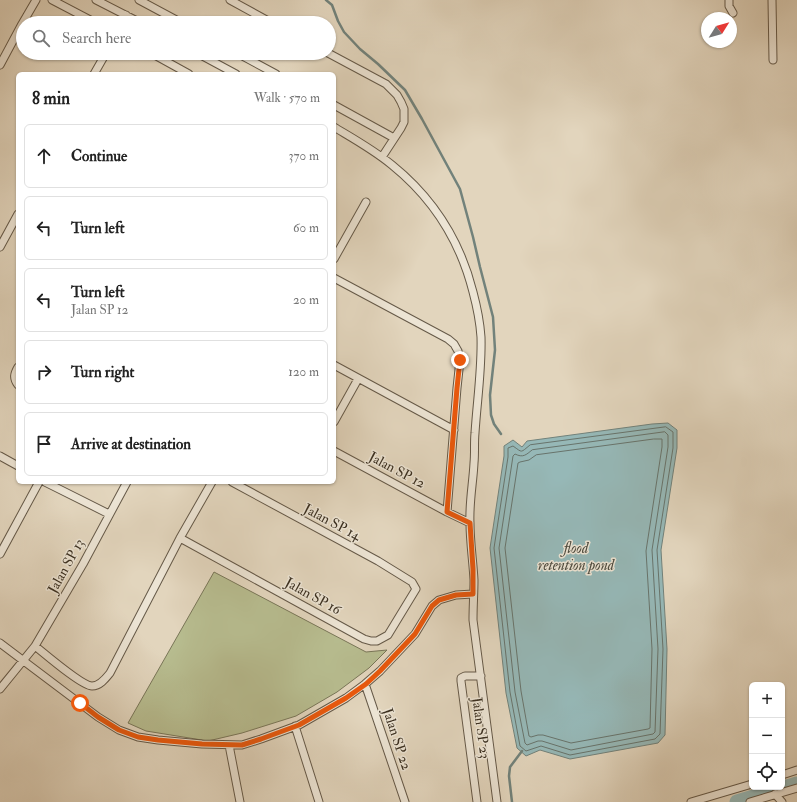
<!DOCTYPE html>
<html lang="en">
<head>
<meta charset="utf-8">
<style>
  :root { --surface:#fff; --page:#f6f6f6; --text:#222; --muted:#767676; --line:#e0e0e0 }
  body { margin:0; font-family:"IM FELL Double Pica",serif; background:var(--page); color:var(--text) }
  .controls { position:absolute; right:12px; bottom:12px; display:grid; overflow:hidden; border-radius:6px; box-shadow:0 1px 3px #0004 }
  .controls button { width:36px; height:36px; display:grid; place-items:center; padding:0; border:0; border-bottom:1px solid var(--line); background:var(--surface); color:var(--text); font:20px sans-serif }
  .compass { position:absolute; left:701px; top:12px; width:36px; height:36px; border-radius:50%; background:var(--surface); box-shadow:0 1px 3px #0004; rotate:53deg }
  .stop { position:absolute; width:12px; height:12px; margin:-9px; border:3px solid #ea580c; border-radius:50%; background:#fff }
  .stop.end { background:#ea580c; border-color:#fff; box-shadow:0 1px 4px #0008 }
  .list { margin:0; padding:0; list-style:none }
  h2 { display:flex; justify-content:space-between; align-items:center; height:52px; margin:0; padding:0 16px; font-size:17px }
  h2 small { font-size:13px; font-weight:400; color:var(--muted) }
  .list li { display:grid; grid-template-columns:26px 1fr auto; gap:12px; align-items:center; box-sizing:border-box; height:64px; margin:0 8px 8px; padding:0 8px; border:1px solid var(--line); border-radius:6px }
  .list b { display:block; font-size:15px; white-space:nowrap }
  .list p { margin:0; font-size:13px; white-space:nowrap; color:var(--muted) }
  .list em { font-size:13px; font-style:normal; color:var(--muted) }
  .icon { flex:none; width:22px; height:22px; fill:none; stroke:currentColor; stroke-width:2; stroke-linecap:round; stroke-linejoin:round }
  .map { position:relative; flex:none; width:797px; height:802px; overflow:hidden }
  .search { position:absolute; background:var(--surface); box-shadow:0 1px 3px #0004; left:16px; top:16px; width:320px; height:44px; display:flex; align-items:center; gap:10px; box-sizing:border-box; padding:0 14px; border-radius:22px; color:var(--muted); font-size:15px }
  .panel { position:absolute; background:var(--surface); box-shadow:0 1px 3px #0004; left:16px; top:72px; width:320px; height:412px; border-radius:6px }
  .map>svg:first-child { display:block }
  .green { fill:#b7bc8f; stroke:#797658 }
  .water { fill:#96b8b7; stroke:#72827b }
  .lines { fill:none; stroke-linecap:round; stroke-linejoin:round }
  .shore { stroke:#68746c; stroke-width:1 }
  .stream { stroke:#72827b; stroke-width:2.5 }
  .river { stroke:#96b8b7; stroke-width:15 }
  .minor-casing { stroke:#655948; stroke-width:9 }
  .minor { stroke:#ece4d4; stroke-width:7 }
  .route { stroke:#ea580c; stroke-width:5 }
  .labels { text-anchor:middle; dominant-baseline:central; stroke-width:3; stroke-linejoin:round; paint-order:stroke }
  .street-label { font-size:14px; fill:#3b3021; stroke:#ece4d4 }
  .water-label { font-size:15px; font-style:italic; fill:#4d4b3f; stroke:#ece4d4 }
</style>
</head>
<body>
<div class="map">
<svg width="797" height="802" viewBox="0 0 797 802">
  <rect width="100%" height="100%" fill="#e2d5bd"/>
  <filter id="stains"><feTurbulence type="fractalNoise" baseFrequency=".005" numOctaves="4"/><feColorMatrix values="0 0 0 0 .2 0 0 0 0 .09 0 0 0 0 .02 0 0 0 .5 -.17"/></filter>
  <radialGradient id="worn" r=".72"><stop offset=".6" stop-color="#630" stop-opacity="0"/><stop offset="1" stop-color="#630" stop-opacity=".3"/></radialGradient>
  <path class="green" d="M214 572 366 652 387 650 369 668 337 692 296 716 242 733 208 741 146 731 128 723Z"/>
  <path class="water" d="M668 423 677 430V448L661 550 667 649 665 735 658 743 570 759 540 750 526 756 517 748 506 693 490 548 504 456V446L513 440 522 447 527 441 652 424Z"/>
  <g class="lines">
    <path class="shore" d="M666 427 673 432V448L657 550 663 649 660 734 655 739 570 755 541 746 526 751 520 746 510 692 494 548 508 457V448L513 446C523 453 520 453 530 445Z
      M665 432 668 435V447L652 550 658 649 655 732 653 734 571 750 542 741H538L527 745 525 743 515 692 499 548 513 456 515 454C523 458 526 455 532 450Z
      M654 439H662V447L646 551 652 649 650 728 648 729 571 743 543 735H538L531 737 529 736 521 691 505 548 518 463 520 462 529 460 536 455Z"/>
    <path class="stream" d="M326 0 332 5 338 21 344 32 360 49 378 64 405 90 422 119 460 189 473 237 480 267 493 317 495 350 490 395 491 415 494 424 501 434
      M512 802 509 776 510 767 522 751"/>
    <path class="river" d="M737 802 797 784"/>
    <g class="minor-casing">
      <path id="minor" d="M52 0 96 23
        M96 0 141 23
        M139 0 182 23
        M230 0 272 23
        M729 0V6L733 13
        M772 0 773 60
        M122 23 126 15
        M151 53 189 74
        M197 53 236 74
        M237 53 276 74
        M328 53 386 84 397 95 401 102 404 109V122L401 128 382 157
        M0 65 22 24 36 0
        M94 74 106 53
        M334 105 394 138
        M334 127C354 139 374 150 392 165 434 199 460 240 473 292 477 307 480 322 481 337 482 369 477 401 475 433 474 443 475 453 474 463 473 483 469 503 470 523 470 542 473 561 474 580 474 593 473 606 473 620L497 802
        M0 247 18 214
        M334 259 366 202
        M334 278 448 339 454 344 458 351 460 360 457 388 447 512
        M334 365 454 430
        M18 367C14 374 13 378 18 385
        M334 422 358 379
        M334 451 447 512 470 523
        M0 456 18 466
        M45 482 109 514
        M180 538 364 639 371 641H377L388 635 416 589 412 582 378 561 232 482
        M0 554 39 482
        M0 643 98 717 119 730 138 737 158 740 202 744 242 745 261 739 299 725 346 698 365 684 380 671 415 634 432 606 439 600 456 595 473 594
        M35 646C45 654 82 686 92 686 100 686 106 678 110 673L180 538 212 482
        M365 684 405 802
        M0 689 35 646 83 564 127 482
        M295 726 319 802
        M229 745 240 802
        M782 775 797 770
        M775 794 782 802
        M477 802 461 681V678L465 676H481
        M691 802 752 784
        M750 802 797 788"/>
    </g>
    <use href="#minor" class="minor"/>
  </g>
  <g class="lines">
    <path class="route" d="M80 703 98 717 119 730 138 737 158 740 202 744 242 745 261 739 299 725 346 698 366 684 380 671 415 634 432 606 439 600 456 595 473 594V569L470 523 447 512 457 388 460 360"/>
  </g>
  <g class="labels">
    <g class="street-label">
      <text transform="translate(397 470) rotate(28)">Jalan SP 12</text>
      <text transform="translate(332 522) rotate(28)">Jalan SP 14</text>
      <text transform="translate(66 566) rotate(-61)">Jalan SP 13</text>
      <text transform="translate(313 596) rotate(29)">Jalan SP 16</text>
      <text transform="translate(481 728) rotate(82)">Jalan SP 23</text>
      <text transform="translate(397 739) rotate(72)">Jalan SP 22</text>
    </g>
    <g class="water-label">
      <text x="576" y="548">flood<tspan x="576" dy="17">retention pond</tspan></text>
    </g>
  </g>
  <rect width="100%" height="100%" filter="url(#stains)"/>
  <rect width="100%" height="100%" fill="url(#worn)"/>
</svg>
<div class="controls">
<button>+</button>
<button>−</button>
<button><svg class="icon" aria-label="locate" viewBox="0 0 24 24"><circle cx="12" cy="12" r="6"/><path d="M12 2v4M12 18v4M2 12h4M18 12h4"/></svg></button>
</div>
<svg class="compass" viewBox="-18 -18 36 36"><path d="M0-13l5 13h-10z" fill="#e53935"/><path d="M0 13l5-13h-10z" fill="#767676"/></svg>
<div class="stop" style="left:80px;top:703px"></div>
<div class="stop end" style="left:460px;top:360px"></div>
<div class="search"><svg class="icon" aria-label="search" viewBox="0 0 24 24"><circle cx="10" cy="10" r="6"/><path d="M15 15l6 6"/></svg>Search here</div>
<section class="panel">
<h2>8 min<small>Walk · 570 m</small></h2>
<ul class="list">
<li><svg class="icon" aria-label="ahead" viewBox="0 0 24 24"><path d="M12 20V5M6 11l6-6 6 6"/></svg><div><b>Continue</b></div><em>370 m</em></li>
<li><svg class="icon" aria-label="left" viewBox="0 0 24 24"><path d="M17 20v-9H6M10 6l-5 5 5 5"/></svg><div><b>Turn left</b></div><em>60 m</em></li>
<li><svg class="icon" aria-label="left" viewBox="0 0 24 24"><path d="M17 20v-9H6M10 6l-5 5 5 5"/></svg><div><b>Turn left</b><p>Jalan SP 12</p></div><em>20 m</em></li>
<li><svg class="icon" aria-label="right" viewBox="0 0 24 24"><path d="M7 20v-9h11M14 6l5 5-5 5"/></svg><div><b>Turn right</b></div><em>120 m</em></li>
<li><svg class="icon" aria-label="arrive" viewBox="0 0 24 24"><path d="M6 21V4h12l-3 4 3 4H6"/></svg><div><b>Arrive at destination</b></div></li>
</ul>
</section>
</div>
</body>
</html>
